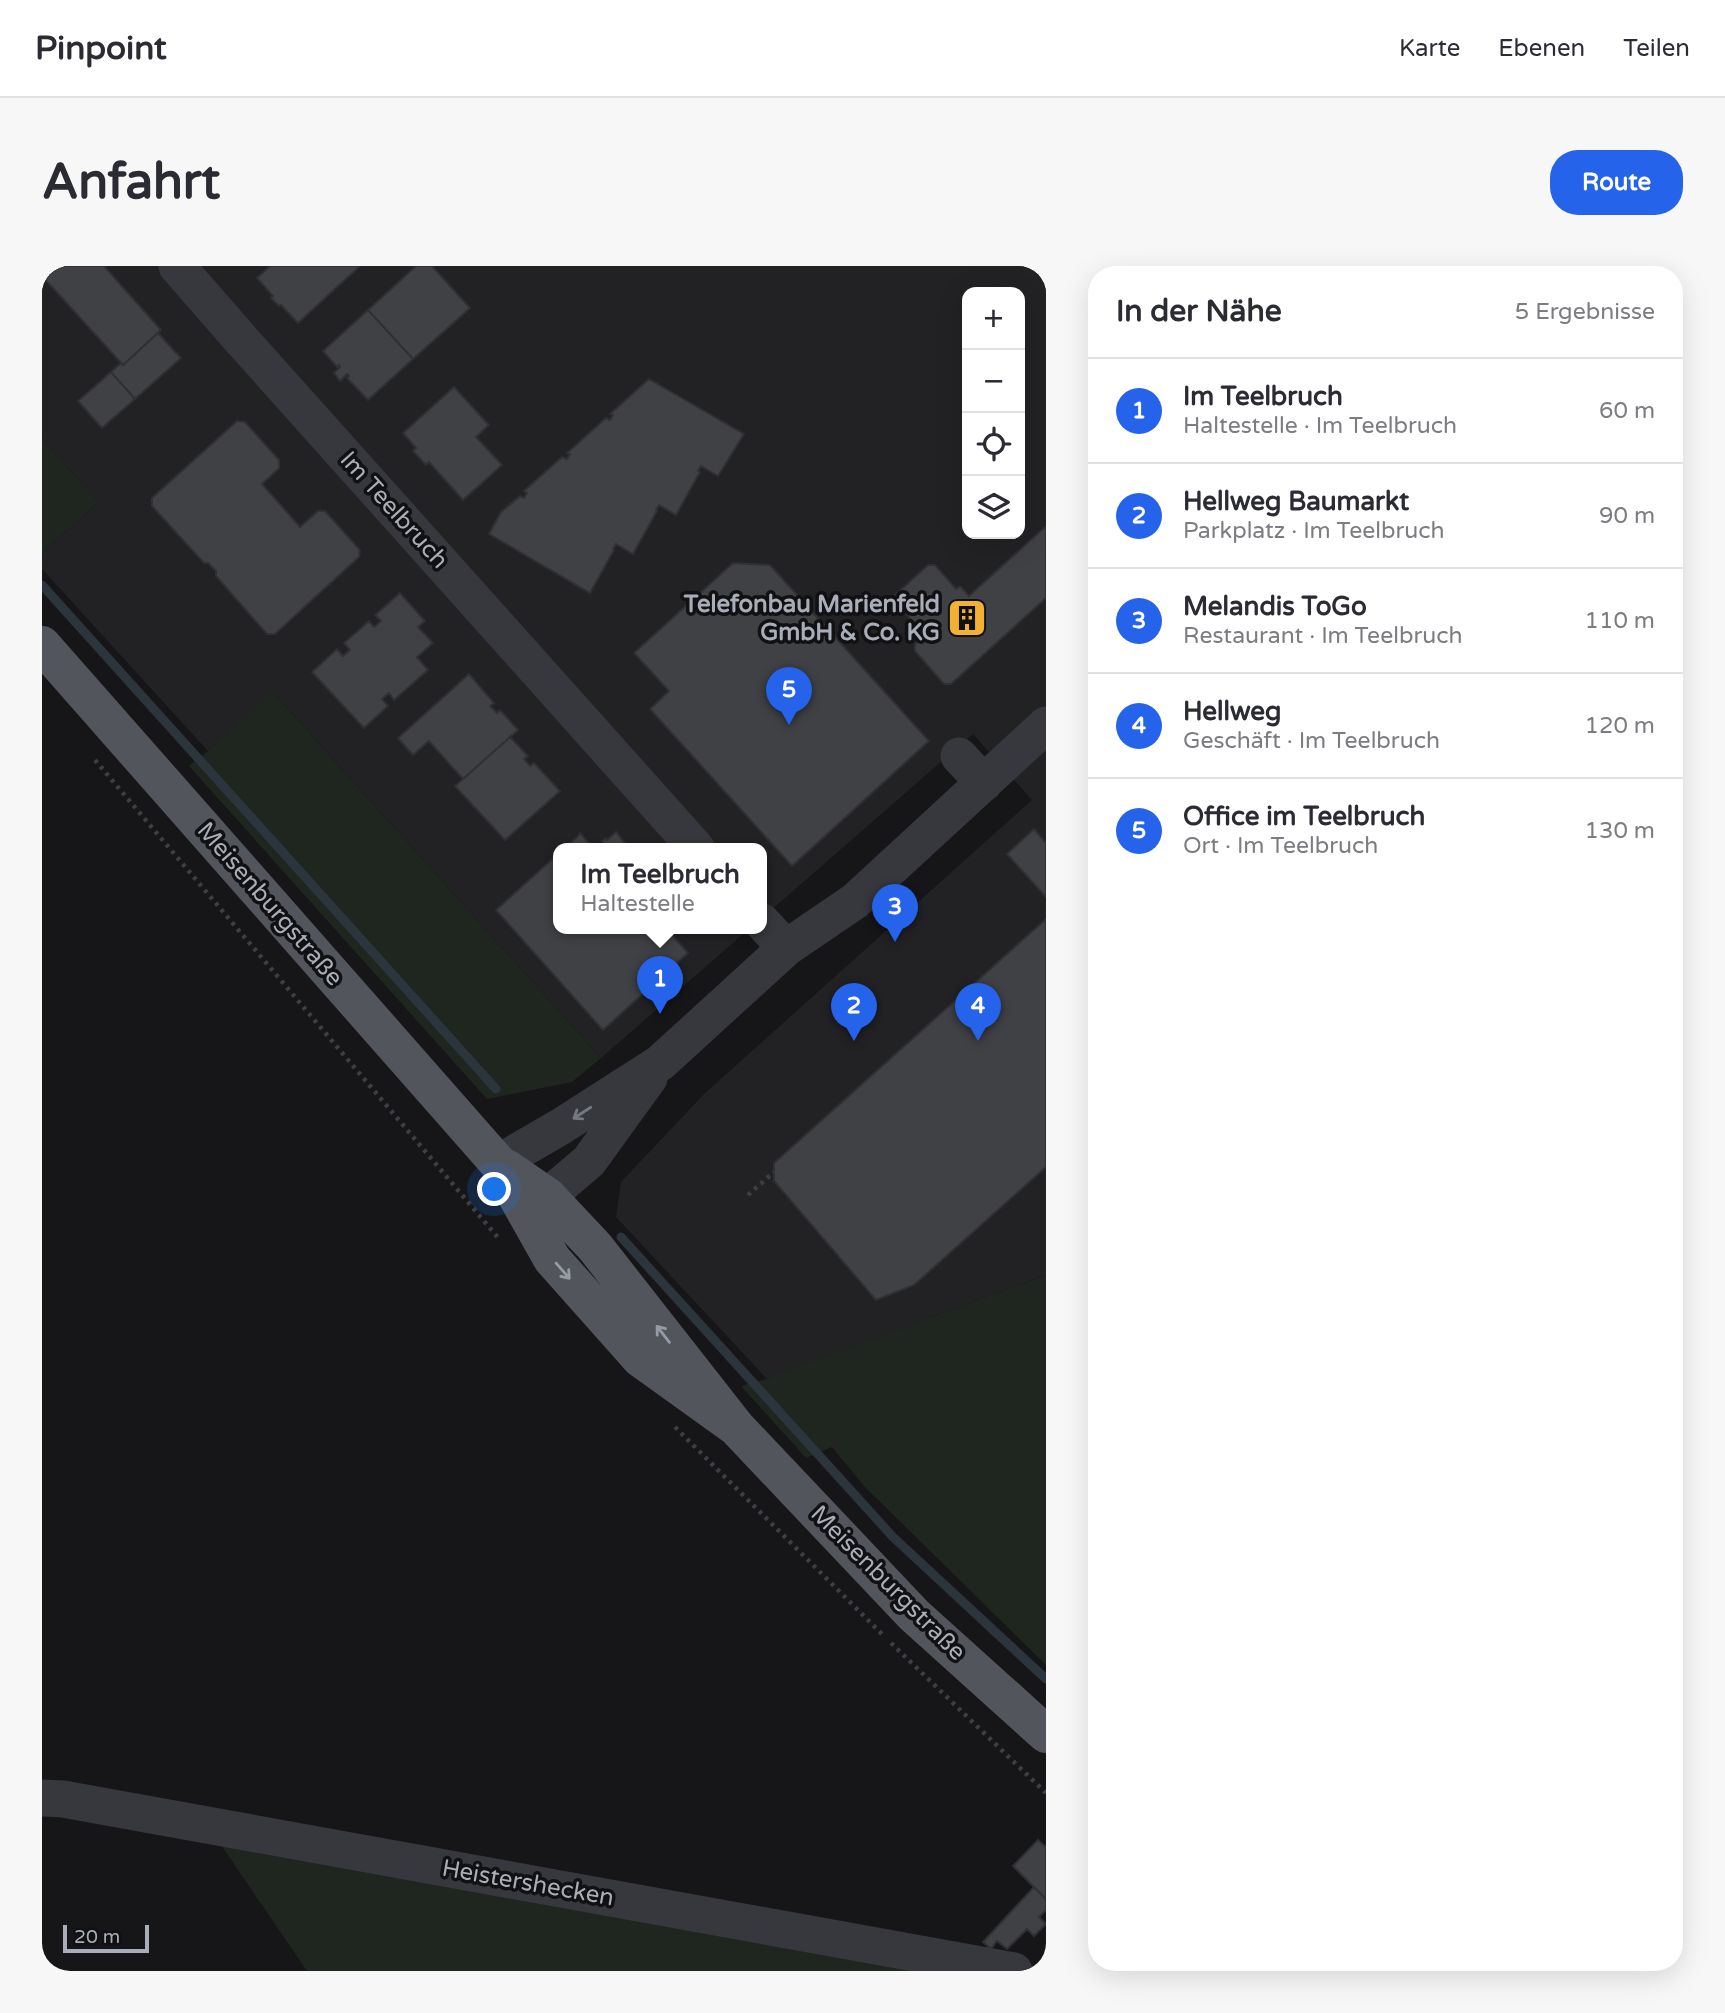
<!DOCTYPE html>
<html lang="de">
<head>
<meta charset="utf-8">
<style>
  :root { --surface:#fff; --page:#f7f7f7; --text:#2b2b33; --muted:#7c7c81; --line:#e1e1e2; --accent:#2563eb }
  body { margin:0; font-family:"Varela Round",sans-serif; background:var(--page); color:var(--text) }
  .controls { position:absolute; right:21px; top:21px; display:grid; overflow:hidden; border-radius:14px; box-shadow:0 7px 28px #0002 }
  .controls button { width:63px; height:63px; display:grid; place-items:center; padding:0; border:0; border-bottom:2px solid var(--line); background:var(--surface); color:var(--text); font:35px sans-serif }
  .scale { position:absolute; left:21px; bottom:18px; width:86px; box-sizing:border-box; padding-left:7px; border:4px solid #a8adb8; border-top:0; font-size:19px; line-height:24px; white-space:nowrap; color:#a8adb8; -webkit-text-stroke:5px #111113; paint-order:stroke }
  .you { position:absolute; left:453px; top:924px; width:24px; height:24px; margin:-18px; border:5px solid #fff; border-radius:50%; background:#1a73e8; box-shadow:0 0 0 10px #1a73e833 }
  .badge { display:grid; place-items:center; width:46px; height:46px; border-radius:50%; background:var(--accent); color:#fff; font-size:23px; font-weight:700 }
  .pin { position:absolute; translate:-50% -58px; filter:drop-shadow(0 2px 4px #0008) }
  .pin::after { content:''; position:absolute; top:37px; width:24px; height:21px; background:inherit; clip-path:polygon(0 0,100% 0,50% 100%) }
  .popup { position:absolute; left:511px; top:577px; width:214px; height:91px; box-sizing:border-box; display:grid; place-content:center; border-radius:14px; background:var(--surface); filter:drop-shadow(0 2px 5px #0005); font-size:23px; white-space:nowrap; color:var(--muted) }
  .popup b { font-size:26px; color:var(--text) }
  .popup::after { content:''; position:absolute; left:50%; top:100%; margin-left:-14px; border:14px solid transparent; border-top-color:var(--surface) }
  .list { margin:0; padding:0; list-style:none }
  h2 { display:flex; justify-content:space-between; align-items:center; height:91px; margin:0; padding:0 28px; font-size:30px }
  h2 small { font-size:23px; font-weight:400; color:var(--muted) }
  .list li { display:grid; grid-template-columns:46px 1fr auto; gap:21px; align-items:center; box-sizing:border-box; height:105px; padding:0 28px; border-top:2px solid var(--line) }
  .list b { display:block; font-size:26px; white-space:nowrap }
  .list p { margin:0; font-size:23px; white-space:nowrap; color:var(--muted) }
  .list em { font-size:23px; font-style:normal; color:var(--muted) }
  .icon { flex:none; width:38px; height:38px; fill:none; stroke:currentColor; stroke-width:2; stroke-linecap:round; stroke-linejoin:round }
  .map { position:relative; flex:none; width:1004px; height:1705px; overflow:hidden; border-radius:28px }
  header { display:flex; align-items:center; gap:42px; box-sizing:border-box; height:98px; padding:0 35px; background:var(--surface); border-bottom:2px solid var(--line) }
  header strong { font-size:33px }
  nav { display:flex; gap:38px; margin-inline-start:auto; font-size:24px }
  .intro { display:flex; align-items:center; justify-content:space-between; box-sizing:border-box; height:168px; padding:0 42px }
  h1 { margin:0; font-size:49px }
  .button { padding:18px 32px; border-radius:28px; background:var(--accent); color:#fff; font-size:24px; font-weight:700 }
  main { display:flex; gap:42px; padding:0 42px }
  aside { flex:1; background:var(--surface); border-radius:28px; box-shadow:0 7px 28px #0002 }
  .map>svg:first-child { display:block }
  .built { fill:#222225; fill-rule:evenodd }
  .green { fill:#1e261f }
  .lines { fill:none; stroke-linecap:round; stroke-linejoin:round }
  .stream { stroke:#2c353c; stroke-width:9 }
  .building { fill:#404145; stroke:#303034; stroke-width:2 }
  .path { stroke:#3d3f44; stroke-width:4.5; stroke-dasharray:3.5 5; stroke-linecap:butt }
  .minor { stroke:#37383d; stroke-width:37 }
  .major { stroke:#53555c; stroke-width:38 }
  .oneway { stroke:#757881 }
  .oneway2 { stroke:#979ba6 }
  .labels { text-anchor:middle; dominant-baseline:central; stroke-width:7; stroke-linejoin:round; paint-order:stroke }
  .street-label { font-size:24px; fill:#a8adb8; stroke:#111113 }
  .poi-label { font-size:24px; font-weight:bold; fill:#a8adb8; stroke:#111113; text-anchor:end }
</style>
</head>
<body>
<header>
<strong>Pinpoint</strong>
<nav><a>Karte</a><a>Ebenen</a><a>Teilen</a></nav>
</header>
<div class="intro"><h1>Anfahrt</h1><a class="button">Route</a></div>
<main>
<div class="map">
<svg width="1004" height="1705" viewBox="0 0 1004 1705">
  <rect width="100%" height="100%" fill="#161618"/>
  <path class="built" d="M0 0H1004V1009L742 1105 725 1113 574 951 579 916 662 828 990 534 931 468 720 652V582H516V662H708L559 792 231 426 166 485 0 303V287L57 236 0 173ZM925 26H978V268H925Z"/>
  <path class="green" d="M0 173 57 236 0 287Z
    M230 425 559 792 530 816 445 833 147 500 166 485Z
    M1004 1009V1399L822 1220 790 1181 764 1192 699 1120 725 1113 741 1105Z
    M175 1573 876 1705H265Z"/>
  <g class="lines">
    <path class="stream" d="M0 319 454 823
      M579 971 851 1271 1004 1413"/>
  </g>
  <path class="building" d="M0 0H62L119 64 81 99 0 10Z
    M228 0H318L256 57 239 39 237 40 229 32 231 30 215 12Z
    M374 0H390L428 42 371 93 326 44Z
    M326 44 371 93 326 134 305 112 307 110 305 108 298 115 292 107 298 101 297 99 295 101 281 85Z
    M116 67 139 92 93 133 69 106 79 97 81 99Z
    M69 106 93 133 60 162 36 135Z
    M607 113 702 168 676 210 659 200 656 205 658 206 634 249 617 239 614 244 615 245 591 288 574 278 571 283 572 284 548 327 447 268 459 246 478 230 482 232 485 227 482 225 520 191 525 193 528 188 525 187 564 152 568 154 571 149 568 148Z
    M412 121 447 159 434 171 460 199 421 234 387 196 384 199 371 185 374 182 361 167Z
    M195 155 203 156 237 194V202L220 218 258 261 276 245H283L318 284 317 291 233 368H225L174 310V305L166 297H162L110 240V232Z
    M1004 260V332L909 418H902L873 385V378L883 369 852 335 853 329 886 299H893L914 323 918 320 927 330Z
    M691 297 728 299 887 475 750 600 608 443 627 425 592 387Z
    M358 327 383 355 376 361 391 377 375 391 386 404 352 434 347 427 340 433 346 440 322 462 270 406 295 383 301 390 308 384 302 377 327 355 332 361 339 355 333 349Z
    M427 408 452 437 448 440 455 447 458 444 476 464 421 513 387 475 371 489 356 472Z
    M468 471 486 490 482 493 488 500 492 497 518 525 463 574 413 520Z
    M992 563 1004 577V631L965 588Z
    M574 566 587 582H557L562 577 560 575 564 572 565 574Z
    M538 567 551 582H523L536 570Z
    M516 588V662H624L646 687 561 764 454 644Z
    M1004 653V901L872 1019 834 1034 732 915V897Z
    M996 1574 1004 1581V1633L971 1600Z
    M992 1621 1004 1633V1644L997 1651 1004 1658 992 1670 985 1663 965 1683 955 1675 949 1683 941 1676Z"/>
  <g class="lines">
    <path class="path" d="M53 494 458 974
      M706 929 732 906
      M633 1161 840 1368
      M849 1377 1004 1527"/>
    <path class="minor" d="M135 0 196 70 654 582
      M917 490 942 517
      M720 656 744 682
      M456 897 518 861 618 797 744 682 813 635 1004 459
      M485 948 547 895 607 812
      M0 1532 21 1533 972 1705"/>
    <path class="major" d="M0 379 456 897 510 993 598 1092 694 1161
      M464 902 506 931 553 981 694 1161 872 1349 1004 1468"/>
  </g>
  <defs><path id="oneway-shaft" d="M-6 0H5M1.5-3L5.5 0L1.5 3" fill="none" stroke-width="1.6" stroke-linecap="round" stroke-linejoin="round" transform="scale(1.75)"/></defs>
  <use class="oneway" href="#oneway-shaft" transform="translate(540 847) rotate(147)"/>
  <g class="oneway2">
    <use href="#oneway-shaft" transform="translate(521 1005) rotate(49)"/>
    <use href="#oneway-shaft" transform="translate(621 1068) rotate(-128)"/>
  </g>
  <defs>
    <g id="building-square" transform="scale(2.0125)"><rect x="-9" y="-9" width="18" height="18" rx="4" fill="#f2b134" stroke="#111113"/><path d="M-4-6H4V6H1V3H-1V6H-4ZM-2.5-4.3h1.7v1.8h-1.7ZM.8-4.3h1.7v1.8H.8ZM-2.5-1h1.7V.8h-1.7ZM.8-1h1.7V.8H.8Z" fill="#111"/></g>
  </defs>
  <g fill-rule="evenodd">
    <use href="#building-square" x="925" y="352"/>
  </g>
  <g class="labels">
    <g class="street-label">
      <text transform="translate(352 244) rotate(48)">Im Teelbruch</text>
      <text transform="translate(228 638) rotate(49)">Meisenburgstraße</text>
      <text transform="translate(846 1317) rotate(45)">Meisenburgstraße</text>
      <text transform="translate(486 1617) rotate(10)">Heistershecken</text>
    </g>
    <g class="poi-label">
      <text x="898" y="338">Telefonbau Marienfeld<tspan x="898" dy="28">GmbH &amp; Co. KG</tspan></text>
    </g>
  </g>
</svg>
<div class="controls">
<button>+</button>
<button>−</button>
<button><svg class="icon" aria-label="locate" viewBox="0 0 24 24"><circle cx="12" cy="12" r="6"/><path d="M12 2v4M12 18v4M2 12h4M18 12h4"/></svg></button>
<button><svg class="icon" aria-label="layers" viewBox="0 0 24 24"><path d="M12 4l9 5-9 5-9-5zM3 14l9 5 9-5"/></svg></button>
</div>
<div class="scale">20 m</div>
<div class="you"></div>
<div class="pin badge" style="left:618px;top:748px">1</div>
<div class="popup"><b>Im Teelbruch</b>Haltestelle</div>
<div class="pin badge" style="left:812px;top:775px">2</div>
<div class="pin badge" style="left:853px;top:676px">3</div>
<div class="pin badge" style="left:936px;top:775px">4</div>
<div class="pin badge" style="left:747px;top:459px">5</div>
</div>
<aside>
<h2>In der Nähe<small>5 Ergebnisse</small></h2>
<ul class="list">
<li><span class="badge">1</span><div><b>Im Teelbruch</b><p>Haltestelle · Im Teelbruch</p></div><em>60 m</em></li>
<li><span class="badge">2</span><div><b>Hellweg Baumarkt</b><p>Parkplatz · Im Teelbruch</p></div><em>90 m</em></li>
<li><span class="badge">3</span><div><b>Melandis ToGo</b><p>Restaurant · Im Teelbruch</p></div><em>110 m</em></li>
<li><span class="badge">4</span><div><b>Hellweg</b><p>Geschäft · Im Teelbruch</p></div><em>120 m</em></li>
<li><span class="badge">5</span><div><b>Office im Teelbruch</b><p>Ort · Im Teelbruch</p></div><em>130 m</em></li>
</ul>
</aside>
</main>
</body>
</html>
